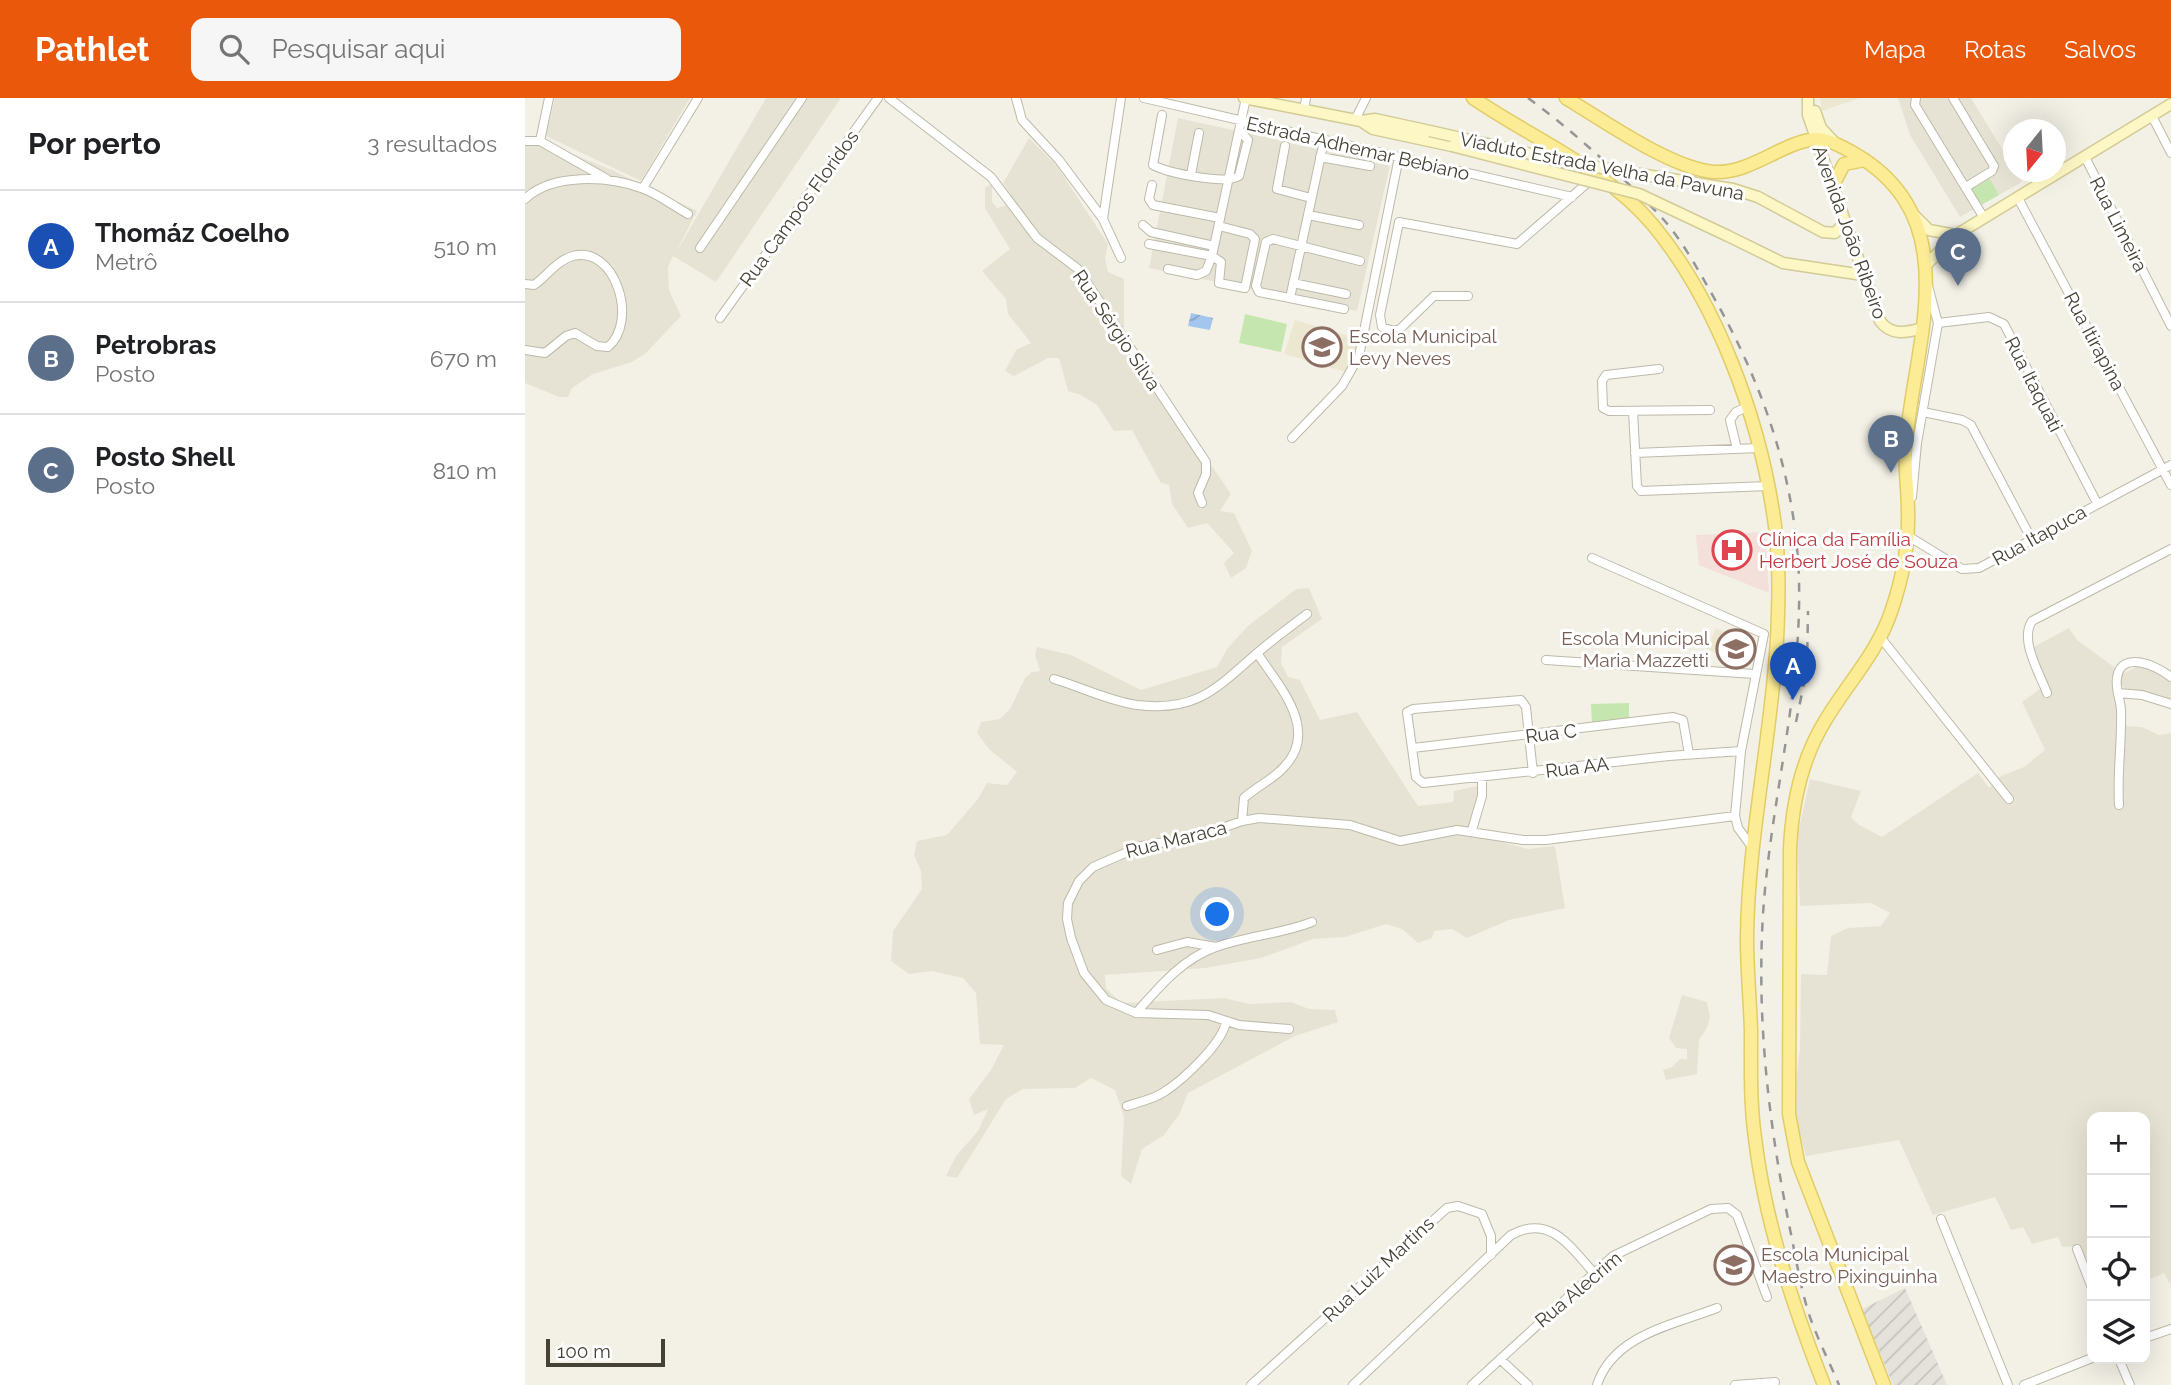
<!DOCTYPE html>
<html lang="pt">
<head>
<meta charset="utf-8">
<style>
  :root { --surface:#fff; --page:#f6f6f6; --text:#202124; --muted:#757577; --line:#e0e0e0; --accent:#ea580c }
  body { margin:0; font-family:Raleway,sans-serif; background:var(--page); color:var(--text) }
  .controls { position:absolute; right:21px; bottom:21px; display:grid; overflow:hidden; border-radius:14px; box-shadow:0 7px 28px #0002 }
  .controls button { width:63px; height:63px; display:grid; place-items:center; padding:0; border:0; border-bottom:2px solid var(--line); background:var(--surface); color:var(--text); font:35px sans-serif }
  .compass { position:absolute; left:1478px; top:21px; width:63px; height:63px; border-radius:50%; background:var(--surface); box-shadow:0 7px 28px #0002; rotate:198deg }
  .scale { position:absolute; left:21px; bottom:18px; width:119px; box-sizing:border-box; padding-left:7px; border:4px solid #454135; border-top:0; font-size:19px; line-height:24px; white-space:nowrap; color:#454135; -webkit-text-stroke:5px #fff; paint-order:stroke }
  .you { position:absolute; left:693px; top:817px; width:24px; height:24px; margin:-18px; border:5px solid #fff; border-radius:50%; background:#1a73e8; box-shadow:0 0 0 10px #1a73e833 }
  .badge { display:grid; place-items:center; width:46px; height:46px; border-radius:50%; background:var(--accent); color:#fff; font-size:23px; font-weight:700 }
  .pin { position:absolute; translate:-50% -58px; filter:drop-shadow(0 2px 4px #0008) }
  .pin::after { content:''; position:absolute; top:37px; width:24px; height:21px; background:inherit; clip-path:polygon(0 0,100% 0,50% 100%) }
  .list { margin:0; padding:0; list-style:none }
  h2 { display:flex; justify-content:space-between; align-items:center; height:91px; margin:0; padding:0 28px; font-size:30px }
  h2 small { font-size:23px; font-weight:400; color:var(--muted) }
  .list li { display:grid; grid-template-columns:46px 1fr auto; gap:21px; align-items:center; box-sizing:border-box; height:112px; padding:0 28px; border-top:2px solid var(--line) }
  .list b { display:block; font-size:26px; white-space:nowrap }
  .list p { margin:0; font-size:23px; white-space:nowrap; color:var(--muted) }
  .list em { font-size:23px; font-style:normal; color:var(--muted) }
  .icon { flex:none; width:38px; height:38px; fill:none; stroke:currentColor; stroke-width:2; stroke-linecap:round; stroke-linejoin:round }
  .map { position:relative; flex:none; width:1646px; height:1287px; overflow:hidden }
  header { display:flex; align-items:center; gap:42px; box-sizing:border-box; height:98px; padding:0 35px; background:var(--accent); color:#fff }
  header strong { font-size:33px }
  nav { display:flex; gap:38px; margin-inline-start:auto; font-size:24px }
  .search { width:490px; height:63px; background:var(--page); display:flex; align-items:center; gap:18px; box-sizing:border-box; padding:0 24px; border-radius:14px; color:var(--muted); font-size:26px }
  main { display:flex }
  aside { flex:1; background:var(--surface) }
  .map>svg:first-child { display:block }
  .residential { fill:#e7e3d4 }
  .industrial { fill:url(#industrial-furrows) }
  .education { fill:#ece7d0 }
  .medical { fill:#f3e0da }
  .pitch { fill:#c6e6af }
  .water { fill:url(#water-waves) }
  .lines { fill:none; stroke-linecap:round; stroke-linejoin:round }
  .street-casing { stroke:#beb9a9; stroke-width:10 }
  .secondary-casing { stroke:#d2ca97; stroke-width:13 }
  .primary-casing { stroke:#e1cc66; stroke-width:15 }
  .street { stroke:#fff; stroke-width:8 }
  .secondary { stroke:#fdf7c5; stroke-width:10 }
  .primary { stroke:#fcec96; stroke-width:12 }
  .rail { stroke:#959595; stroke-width:2.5; stroke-dasharray:9 9; stroke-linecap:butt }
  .secondary-bridge-casing { stroke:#d2ca97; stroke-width:13; stroke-linecap:butt }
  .secondary-bridge { stroke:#fdf7c5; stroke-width:10 }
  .labels { text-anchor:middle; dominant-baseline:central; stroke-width:6; stroke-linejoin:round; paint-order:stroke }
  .street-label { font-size:19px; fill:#454135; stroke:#fff }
  .education-label { font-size:19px; fill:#785e54; stroke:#fff; text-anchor:start }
  .health-label { font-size:19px; fill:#be3a42; stroke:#fff; text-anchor:start }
</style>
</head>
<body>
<header>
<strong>Pathlet</strong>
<div class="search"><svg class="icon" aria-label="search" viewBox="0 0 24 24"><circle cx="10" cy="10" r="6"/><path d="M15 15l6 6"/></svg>Pesquisar aqui</div>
<nav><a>Mapa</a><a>Rotas</a><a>Salvos</a></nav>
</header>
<main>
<aside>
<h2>Por perto<small>3 resultados</small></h2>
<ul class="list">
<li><span class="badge" style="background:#1a4fb4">A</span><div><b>Thomáz Coelho</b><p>Metrô</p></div><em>510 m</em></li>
<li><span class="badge" style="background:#5c6f8a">B</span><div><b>Petrobras</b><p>Posto</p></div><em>670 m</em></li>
<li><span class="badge" style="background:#5c6f8a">C</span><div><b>Posto Shell</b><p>Posto</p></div><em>810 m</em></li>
</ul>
</aside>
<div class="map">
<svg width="1646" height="1287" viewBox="0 0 1646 1287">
  <defs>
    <pattern id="industrial-furrows" width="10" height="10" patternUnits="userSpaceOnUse" patternTransform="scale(1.75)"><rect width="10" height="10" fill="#e5e2db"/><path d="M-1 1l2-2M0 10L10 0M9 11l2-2" fill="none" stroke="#c6c3bd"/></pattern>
    <pattern id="water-waves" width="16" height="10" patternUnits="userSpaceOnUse" patternTransform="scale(1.75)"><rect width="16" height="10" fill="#a3c6ef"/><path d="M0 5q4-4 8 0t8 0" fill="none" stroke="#87a2c2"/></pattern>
  </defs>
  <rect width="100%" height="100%" fill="#f3f1e6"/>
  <path class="residential" d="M30 0H165L116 83 21 38Z
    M241 0H316L191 184 148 158 143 169 144 192 156 218 121 255 107 264 68 276 47 290 43 299H34L0 285V43H15L87 72 172 113 150 156Z
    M1373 0H1446L1497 84 1435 119 1385 37Z
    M653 20 865 67 832 213 624 170Z
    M504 40 532 68 583 146 580 160 583 174 599 181V231L619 269 706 396 695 413 709 415 727 453 721 470 706 480 699 465 709 455 682 425 663 430 647 406 644 387 636 385 607 332 589 333 572 307 556 297 543 293 534 260H523L489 278 480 273 491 252 506 245 483 216 481 201 457 173 485 151 460 110V89L467 87V104L472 110 482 107 486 97 478 85Z
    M784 490 797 521 757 549 756 565 763 579 775 582 795 622 832 614 893 708 928 704 929 693 952 688 954 700 943 735 1003 751 1030 748 1040 810 984 822 942 840 927 831 909 833 907 840 893 845 877 831 861 826 820 839 788 841 736 860 680 870 580 877 581 890 596 905 699 900 724 906 766 904 784 911 810 912 813 924 770 938 663 995 654 1017 639 1037 617 1051 606 1086 596 1078 599 1019 590 992 566 980 550 990 498 991 481 1001 432 1080 421 1078 431 1058 453 1033 463 1011 449 1017 444 1001 466 972 479 947 455 946 451 895 438 880 407 873 384 876 366 863 368 833 397 791 396 773 389 757 392 743 422 737 453 701 462 685 482 687 492 674 464 651 452 635 456 624 475 621 485 611 500 580 507 574 515 573 510 557 512 549 546 557 616 592 692 569 702 551 723 528 771 491Z
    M1544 530 1552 542 1589 569 1591 618 1602 628 1617 629 1634 637 1646 635V1188L1639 1175 1626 1181 1620 1173V1019H1567V1175L1556 1148 1537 1149 1533 1139 1507 1146 1498 1129 1486 1132 1470 1099 1408 1117 1374 1042 1281 1058 1268 1013 1275 950 1276 876 1302 877 1306 838 1323 830 1356 828 1365 815 1346 805 1275 808 1272 740 1285 681 1336 693 1326 719 1334 727 1357 739 1453 675 1464 690 1476 678 1499 669 1520 652 1497 604 1519 588 1507 550Z
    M1611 569 1628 571 1646 581V604L1599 591 1595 582 1597 576Z
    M1157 897 1182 904 1185 919 1182 930 1174 942 1172 976 1141 982 1138 972 1147 969 1155 961H1162V951L1151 950 1144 940Z"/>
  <path class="industrial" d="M1380 1190 1422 1287H1368L1337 1211Z"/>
  <path class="education" d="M1295 0H1335L1297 13Z
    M770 222 834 241 824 275 759 256Z
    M1191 530 1222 544 1213 565 1182 551Z"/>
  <path class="medical" d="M1240 434 1244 495 1174 467 1171 437Z"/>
  <path class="pitch" d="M1465 81 1474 97 1456 107 1447 91Z
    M720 216 762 226 756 254 714 245Z
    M1104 605V625L1067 627 1066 606Z"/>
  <path class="water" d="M666 215 688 220 685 232 663 228Z"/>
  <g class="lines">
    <g class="street-casing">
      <path id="street" d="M364 0 466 79 512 140 553 171 681 364V376L673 395 677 405
        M491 0 497 22 534 62 578 121 596 160
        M619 0 1047 99
        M1391 0 1390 7 1459 120
        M1428 0 1469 68 1467 73 1441 89
        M779 12 781 0
        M637 17 628 67C643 75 700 87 714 78L723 42 715 33
        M1627 18 1646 55
        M830 22 841 0
        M0 43H15L82 81
        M15 43 24 0
        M760 48 752 91 786 100
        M795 59 845 68
        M1561 61 1646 228
        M666 76 674 35
        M627 87 624 101 628 107 695 120
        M118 90 173 0
        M1493 100 1646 387
        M0 101C27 75 83 78 116 90 132 95 148 108 163 116
        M783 117 834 127
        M578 121 596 0
        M618 127 626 134 689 148
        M624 146 687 158 696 164 694 185 720 190 730 141 725 136 694 128
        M175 150 277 0
        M643 171 672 177 681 173 687 158 721 0
        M768 185 821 196
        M0 186 9 187C22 178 32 162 48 158 90 147 114 223 83 249L72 248 50 235 41 238 20 255 0 252
        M943 198H909L875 231 868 233 857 229 855 217 874 124 992 146 1067 81
        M765 200 799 43
        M819 211 734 194 731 188 741 144 748 141 835 163
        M195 220 353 0
        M1413 225 1464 219 1479 226 1572 405
        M1134 271 1081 277 1077 283 1078 310 1084 313 1185 312
        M1108 313 1112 388 1116 393 1243 388
        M1398 314 1437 322 1446 327 1507 442
        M767 340 817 288 834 258 874 59
        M1212 351 1205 322 1211 314 1222 309
        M1110 355 1234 350
        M1387 399 1392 345 1413 225 1403 188
        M1383 438 1437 471 1454 470 1646 367
        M1067 460 1239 536 1216 653 1210 718
        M1356 540 1484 701
        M1021 562 1229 576
        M529 581C556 589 584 603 612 607 671 614 691 591 731 556 747 542 765 529 782 516
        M1522 595C1515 576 1494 542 1507 523L1646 451
        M1593 595 1617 597 1646 606
        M888 650 1148 619 1158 622 1164 656
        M1008 675 1001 609 996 602 888 611 882 614 891 679 898 685 1144 658 1216 653
        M1594 707C1592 675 1597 644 1596 613 1596 602 1590 592 1592 580 1596 551 1632 568 1646 579
        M717 723 719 700C731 689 747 682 758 670 796 633 754 588 732 555
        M947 732 957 698V681
        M632 852 662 844 691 849
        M611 915C634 889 657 861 691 849 722 838 756 836 787 824
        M764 931 714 927 683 917 611 915 581 902 559 875 546 840 542 821 543 805 554 783 568 769 616 748 672 739 717 723 734 720 825 727 875 743 932 732 998 742H1021L1210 718 1213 730 1227 749
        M602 1008C614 1004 629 1001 639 994 658 982 699 944 701 923
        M1416 1121 1483 1287
        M1552 1151 1567 1190
        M1620 1240 1646 1231
        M975 1261 1003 1287
        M1594 1261 1605 1287
        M726 1287 922 1110 933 1108 957 1116 966 1138V1157
        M828 1287 986 1137C1024 1116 1044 1147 1068 1174
        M947 1287 1088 1158 1186 1111 1203 1110 1212 1117 1242 1199
        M1072 1287C1088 1237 1148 1227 1192 1210
        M1210 1287 1250 1284
        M1499 1287 1567 1260"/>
    </g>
    <g class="secondary-casing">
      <path id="secondary" d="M719 0 836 23 848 31 927 48
        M1283 0V17L1355 223C1366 238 1381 235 1397 230
        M1290 13 1296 30 1309 44
        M836 23 850 21 905 33
        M1233 99 1298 134 1310 135 1320 124
        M1389 117 1404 132 1431 137
        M1203 138 1258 165 1338 177
        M1401 167 1431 137 1646 6"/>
    </g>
    <g class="primary-casing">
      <path id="primary" d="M948 0C1008 41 1080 70 1128 127 1191 203 1233 317 1248 414 1255 456 1254 500 1252 542 1246 642 1223 740 1222 840 1222 871 1225 902 1226 933 1226 969 1225 1005 1230 1040 1240 1124 1268 1208 1299 1287
        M1041 0C1079 23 1147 71 1189 74 1225 76 1256 45 1290 41 1302 40 1320 50 1330 56 1442 121 1390 243 1381 344 1379 367 1383 391 1383 414 1384 447 1377 482 1366 514 1352 555 1322 586 1300 623 1276 662 1267 706 1265 751L1264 1016 1273 1064 1359 1287
        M1308 87 1319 66 1340 62"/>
    </g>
    <use href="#street" class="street"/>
    <use href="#secondary" class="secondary"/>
    <use href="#primary" class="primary"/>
    <path class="rail" d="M1003 0C1046 31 1102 82 1138 121 1156 141 1171 168 1184 191 1241 289 1277 396 1274 510 1272 619 1241 727 1237 836 1233 940 1246 1040 1267 1141 1272 1166 1276 1191 1284 1216 1292 1240 1304 1263 1314 1287
      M1271 624 1282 571 1283 513"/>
    <g class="secondary-bridge-casing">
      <path id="secondary-bridge" d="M905 33 1046 65 1208 91 1233 99
        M927 48 1114 96 1203 138"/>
    </g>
    <use href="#secondary-bridge" class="secondary-bridge"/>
  </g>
  <defs>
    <g id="school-ring" transform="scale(2.0125)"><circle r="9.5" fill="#fff" stroke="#8d6e63" stroke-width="1.5"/><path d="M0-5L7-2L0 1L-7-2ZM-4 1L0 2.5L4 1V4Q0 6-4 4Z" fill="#8d6e63"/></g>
    <g id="hospital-ring" transform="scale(2.0125)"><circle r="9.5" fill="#fff" stroke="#e0444e" stroke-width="1.5"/><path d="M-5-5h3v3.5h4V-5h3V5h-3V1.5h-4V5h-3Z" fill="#e0444e"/></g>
  </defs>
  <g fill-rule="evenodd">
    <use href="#school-ring" x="797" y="249"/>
    <use href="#hospital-ring" x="1207" y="452"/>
    <use href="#school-ring" x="1211" y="551"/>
    <use href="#school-ring" x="1209" y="1167"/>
  </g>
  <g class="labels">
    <g class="street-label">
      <text transform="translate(833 50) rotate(13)">Estrada Adhemar Bebiano</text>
      <text transform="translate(1077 68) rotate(11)">Viaduto Estrada Velha da Pavuna</text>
      <text transform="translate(274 110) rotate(-54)">Rua Campos Floridos</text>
      <text transform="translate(1594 126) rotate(63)">Rua Limeira</text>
      <text transform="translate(1325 134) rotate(70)">Avenida João Ribeiro</text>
      <text transform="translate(592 232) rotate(56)">Rua Sérgio Silva</text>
      <text transform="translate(1570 243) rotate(62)">Rua Itirapina</text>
      <text transform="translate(1509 286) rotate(63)">Rua Itaquati</text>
      <text transform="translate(1514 437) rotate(-29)">Rua Itapuca</text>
      <text transform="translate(1026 635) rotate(-7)">Rua C</text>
      <text transform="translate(1052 669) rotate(-7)">Rua AA</text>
      <text transform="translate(651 741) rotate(-14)">Rua Maraca</text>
      <text transform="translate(853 1171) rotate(-43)">Rua Luiz Martins</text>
      <text transform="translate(1053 1191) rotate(-40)">Rua Alecrim</text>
    </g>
    <g class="education-label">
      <text x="824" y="238">Escola Municipal<tspan x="824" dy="22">Levy Neves</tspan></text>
      <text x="1184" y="540" text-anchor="end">Escola Municipal<tspan x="1184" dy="22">Maria Mazzetti</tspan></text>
      <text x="1236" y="1156">Escola Municipal<tspan x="1236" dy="22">Maestro Pixinguinha</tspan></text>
    </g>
    <g class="health-label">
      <text x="1234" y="441">Clínica da Família<tspan x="1234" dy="22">Herbert José de Souza</tspan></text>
    </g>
  </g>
</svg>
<div class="controls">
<button>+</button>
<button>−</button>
<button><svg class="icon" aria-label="locate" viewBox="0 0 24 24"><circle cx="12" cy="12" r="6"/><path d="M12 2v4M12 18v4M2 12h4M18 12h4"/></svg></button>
<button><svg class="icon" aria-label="layers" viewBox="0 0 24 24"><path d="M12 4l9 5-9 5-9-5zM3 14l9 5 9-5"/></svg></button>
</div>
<svg class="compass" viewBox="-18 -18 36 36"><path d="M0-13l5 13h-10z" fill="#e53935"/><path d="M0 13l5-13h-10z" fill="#757577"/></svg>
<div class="scale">100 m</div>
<div class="you"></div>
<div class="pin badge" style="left:1268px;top:602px;background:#1a4fb4">A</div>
<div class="pin badge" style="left:1366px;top:375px;background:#5c6f8a">B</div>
<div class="pin badge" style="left:1433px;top:188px;background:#5c6f8a">C</div>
</div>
</main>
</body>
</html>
